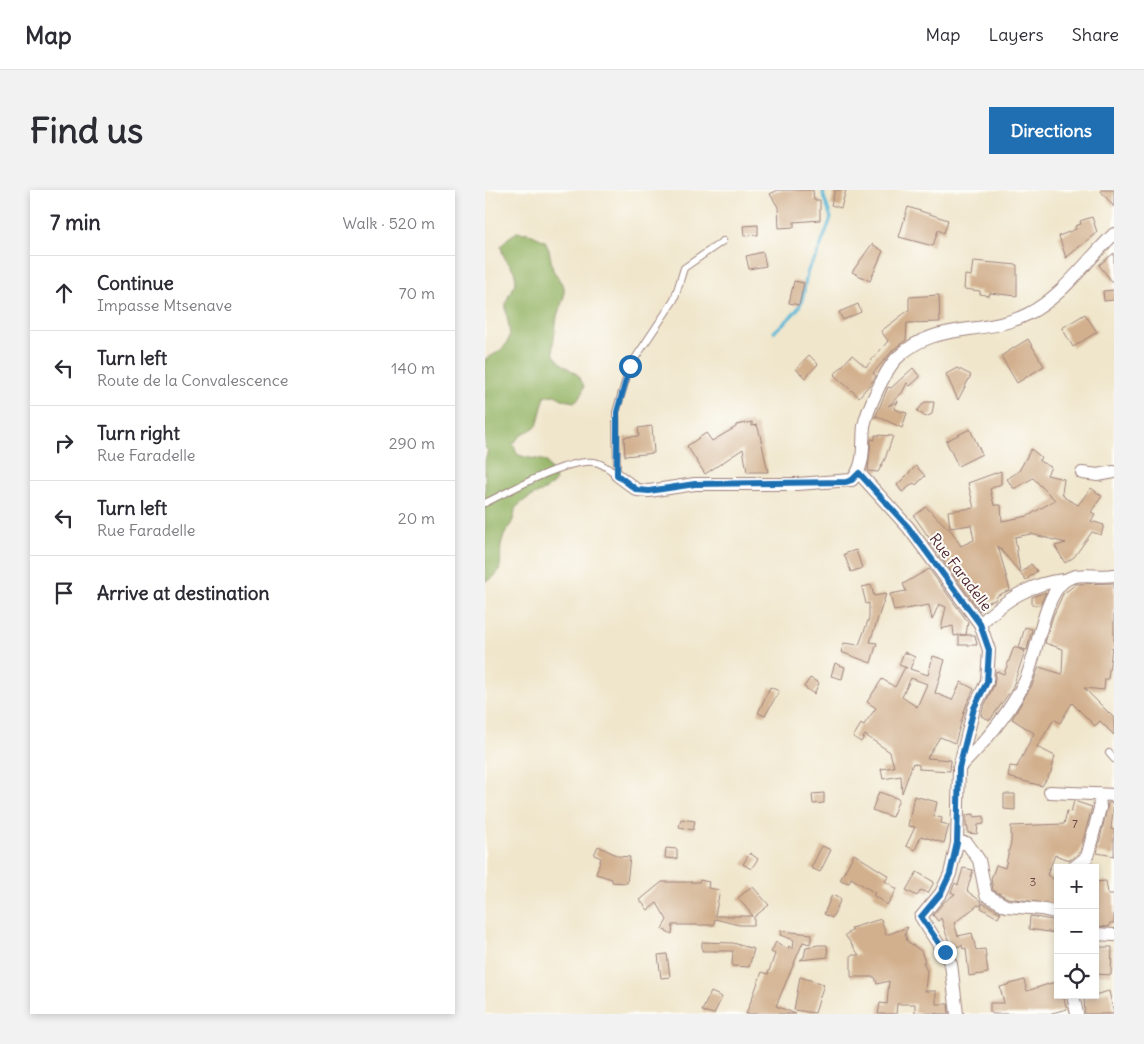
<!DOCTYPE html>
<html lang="en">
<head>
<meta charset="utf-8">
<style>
  :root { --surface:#fff; --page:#f2f2f3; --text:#2b2b33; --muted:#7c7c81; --line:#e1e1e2; --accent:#1f6fb2 }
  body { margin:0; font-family:Delius,sans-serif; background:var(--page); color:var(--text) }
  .controls { position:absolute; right:15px; bottom:15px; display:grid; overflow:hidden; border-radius:0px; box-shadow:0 2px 8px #0003 }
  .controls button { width:45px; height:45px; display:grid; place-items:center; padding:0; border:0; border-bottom:1px solid var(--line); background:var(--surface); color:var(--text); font:25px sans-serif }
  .stop { position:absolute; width:15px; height:15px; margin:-11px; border:4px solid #1f6fb2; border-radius:50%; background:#fff }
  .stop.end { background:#1f6fb2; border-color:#fff; box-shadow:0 1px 5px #0008 }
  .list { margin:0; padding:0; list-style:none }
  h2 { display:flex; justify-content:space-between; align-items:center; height:65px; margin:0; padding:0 20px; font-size:21px }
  h2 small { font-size:16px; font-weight:400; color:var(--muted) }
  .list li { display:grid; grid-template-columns:32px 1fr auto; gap:15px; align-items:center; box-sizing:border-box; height:75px; padding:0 20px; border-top:1px solid var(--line) }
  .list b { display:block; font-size:19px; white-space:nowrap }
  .list p { margin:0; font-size:16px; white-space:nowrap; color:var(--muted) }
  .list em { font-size:16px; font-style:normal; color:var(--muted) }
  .icon { flex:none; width:28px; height:28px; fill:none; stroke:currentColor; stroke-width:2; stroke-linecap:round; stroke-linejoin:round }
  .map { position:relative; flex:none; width:629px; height:824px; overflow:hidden; border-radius:0px }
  header { display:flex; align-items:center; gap:30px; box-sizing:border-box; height:70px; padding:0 25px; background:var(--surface); border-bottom:1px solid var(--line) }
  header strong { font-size:24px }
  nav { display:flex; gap:28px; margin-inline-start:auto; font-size:18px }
  .intro { display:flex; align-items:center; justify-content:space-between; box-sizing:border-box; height:120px; padding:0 30px }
  h1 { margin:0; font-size:35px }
  .button { padding:12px 22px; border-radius:0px; background:var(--accent); color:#fff; font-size:18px; font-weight:700 }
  main { display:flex; gap:30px; padding:0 30px }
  aside { flex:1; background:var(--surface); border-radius:0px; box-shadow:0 2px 8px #0003 }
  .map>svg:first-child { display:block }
  .forest { fill:#96b568; stroke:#706a4a }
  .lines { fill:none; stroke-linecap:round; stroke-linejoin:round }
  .stream { stroke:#59b7d7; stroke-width:3 }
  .building { fill:#d2b08e; fill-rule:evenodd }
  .lane-casing { stroke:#9d827c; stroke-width:8 }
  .street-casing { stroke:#9d827c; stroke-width:14 }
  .lane { stroke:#fff; stroke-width:6 }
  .street { stroke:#fff; stroke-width:12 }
  .route { stroke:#1f6fb2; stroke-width:6 }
  .labels { text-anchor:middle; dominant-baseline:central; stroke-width:4; stroke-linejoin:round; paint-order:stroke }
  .number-label { font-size:12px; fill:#6c4344 }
  .street-label { font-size:15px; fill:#4a1f2b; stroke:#fdfcf7 }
</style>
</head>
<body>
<header>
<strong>Map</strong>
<nav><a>Map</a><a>Layers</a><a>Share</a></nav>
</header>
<div class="intro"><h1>Find us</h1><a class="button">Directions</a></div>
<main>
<aside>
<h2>7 min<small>Walk · 520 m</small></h2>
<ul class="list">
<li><svg class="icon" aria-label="ahead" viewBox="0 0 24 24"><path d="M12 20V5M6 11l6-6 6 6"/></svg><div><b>Continue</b><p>Impasse Mtsenave</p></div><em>70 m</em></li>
<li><svg class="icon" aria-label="left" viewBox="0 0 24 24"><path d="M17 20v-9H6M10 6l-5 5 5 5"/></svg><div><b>Turn left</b><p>Route de la Convalescence</p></div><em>140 m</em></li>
<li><svg class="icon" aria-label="right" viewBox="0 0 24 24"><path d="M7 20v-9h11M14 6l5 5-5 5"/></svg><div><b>Turn right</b><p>Rue Faradelle</p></div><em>290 m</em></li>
<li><svg class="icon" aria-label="left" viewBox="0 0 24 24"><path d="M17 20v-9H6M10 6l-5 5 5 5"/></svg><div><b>Turn left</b><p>Rue Faradelle</p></div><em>20 m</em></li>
<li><svg class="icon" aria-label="arrive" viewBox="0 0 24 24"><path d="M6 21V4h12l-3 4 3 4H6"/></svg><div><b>Arrive at destination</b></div></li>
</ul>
</aside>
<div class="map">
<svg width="629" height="824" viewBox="0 0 629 824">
  <rect width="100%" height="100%" fill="#fdfcf7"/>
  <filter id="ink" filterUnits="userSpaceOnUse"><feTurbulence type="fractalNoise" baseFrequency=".02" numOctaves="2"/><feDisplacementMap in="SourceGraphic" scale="10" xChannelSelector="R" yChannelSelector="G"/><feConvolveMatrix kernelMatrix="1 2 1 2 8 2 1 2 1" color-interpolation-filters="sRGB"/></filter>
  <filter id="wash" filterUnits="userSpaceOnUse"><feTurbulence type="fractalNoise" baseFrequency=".0096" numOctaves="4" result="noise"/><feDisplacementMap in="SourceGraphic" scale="20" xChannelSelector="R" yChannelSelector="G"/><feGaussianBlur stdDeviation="1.12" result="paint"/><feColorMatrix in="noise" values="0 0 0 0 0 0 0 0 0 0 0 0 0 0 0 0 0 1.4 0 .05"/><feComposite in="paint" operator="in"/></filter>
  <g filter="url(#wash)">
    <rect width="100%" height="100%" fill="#f0e6cc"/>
    <path class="forest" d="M32 42 43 43 60 51 64 60 68 80 79 97V107L72 126 68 155 69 165 76 173 93 185 99 196 96 206 89 212 79 210 70 205 60 206 52 236 35 246 28 254 32 264C42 269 51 268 61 271L71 290C59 306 44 302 30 319 29 334 24 335 18 348 11 364 24 384 0 391V270L3 260 0 258V169C7 166 18 160 22 153 29 141 19 126 21 113 23 103 34 95 30 84 26 73 18 71 16 56L23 48Z"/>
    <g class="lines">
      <path class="stream" d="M289 142C297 134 312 124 316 113 322 97 318 80 331 68L346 28 338 4 340 0"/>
    </g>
    <g id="blocks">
      <path class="building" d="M293 0H328L329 10H335V30L309 32V37L294 38 293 17 285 4Z
        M350 0H361L356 18 346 15Z
        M615 0H629V17Z
        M423 17 463 30 459 43 453 40 448 56 414 47Z
        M607 27 612 42 581 68 574 46 591 39 590 36 596 34 595 31Z
        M273 35V45L259 46 258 36Z
        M387 54 398 61 385 91 367 82Z
        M278 62 281 76 264 79 261 66Z
        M629 63V94L614 75Z
        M488 71 532 75V106L505 103 504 106 495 104V101L479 99 480 85 486 86Z
        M309 91 319 93 314 115 304 113Z
        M629 100V110L619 111 618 101Z
        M454 105 455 132 422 133 421 150 409 159 388 183 391 186 387 192 374 207 349 185 367 165 381 177 403 151 396 141 424 120V107Z
        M373 114 376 122 358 130 354 122Z
        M600 124 612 142 588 157 577 138Z
        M543 149 559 176 532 193 516 166Z
        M324 165 333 174 320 188 311 179Z
        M428 178 435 187 425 196 422 193 417 203 403 216 413 211 409 219 422 223 417 238 392 226 390 228 403 197 406 198Z
        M472 178 486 185 473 210 461 184Z
        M440 212H449L447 224 441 227 432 221Z
        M267 232V236L272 235 274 241 283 282H262L258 259 220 284 202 256 221 243 227 251 251 237V235Z
        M167 236 169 263 140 266 139 247 154 246 153 238Z
        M485 239 497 264 473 276 461 251Z
        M390 245 408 246 400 269 393 282 383 281 386 249 390 250Z
        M546 259 556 267 554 271 566 277 562 285 579 289 577 303 580 308 593 315 606 298 617 306 606 322 610 324 606 331 619 335 616 345 607 342 589 367 580 373 570 356 581 353 546 344 530 347 535 383 546 374 552 381 541 390 513 356 525 400 513 405 510 410 493 415 495 421 443 350 445 349 429 326 441 317 467 342 476 356 489 350 486 335 465 338 463 321 489 318 483 293 516 281V294L505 299 509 315H516L517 331 543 326 570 310 548 288 531 298H528L522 289 534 281Z
        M431 276 440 286 431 295 429 293 417 302 412 295Z
        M371 360 377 378 366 382 359 364Z
        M444 379 483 432 481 445H475H490L492 455H474V445L469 446 468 436 456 439 461 417 454 414 447 430 444 415 409 421 405 404 421 401 418 394Z
        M629 393V460L627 457 623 489H620L619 500 599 498 629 528V545L615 531 610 536 587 513 575 533 569 529 552 557 570 566 566 582 557 596 523 587 525 576 532 577 549 543 527 529 547 495 554 477 577 484 578 459 560 453 568 426 578 404 591 394Z
        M386 395 389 406 401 404 385 452 392 453 386 473 356 462 359 453 374 455 384 428V413L381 414 377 397Z
        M561 402 555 415H547V407Z
        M540 437 547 439 542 460 534 458Z
        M529 457 540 461 527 499 505 530 496 526 497 521 509 495 511 481 519 484Z
        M419 462 430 467 425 479 443 485 448 466 460 470 450 503 467 510 476 492 489 499 481 516 470 553 455 547 442 568 466 570 465 581 434 579V575L428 573 417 603 416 586 398 589 396 579 409 577 405 562 380 545 376 552 368 547 376 534 378 536 391 518 382 512 397 489 410 497 420 477 422 478 414 475ZM426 488 442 494 432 517 417 507Z
        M350 473 360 477 357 489 346 486Z
        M325 488 334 493 329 504 319 497Z
        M285 497 294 501 280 526 273 523Z
        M394 602 414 609 407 627 387 620Z
        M339 603V613L328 614 327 604Z
        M519 604H530V620L519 619Z
        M429 606 452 612 449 626 457 628 456 633 464 635 459 653 436 646 430 660 421 656 430 637 423 636Z
        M589 611 607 617 595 662 585 670 570 665 562 685 573 692 572 715 523 708 508 700 506 689 511 675 520 678 526 652V636L579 634 582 621 586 622Z
        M623 613H629L626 639 629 640V666L612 663Z
        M489 624V627L499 626V634L493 635 492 644 483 643V637H481V625Z
        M196 629 210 631 208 640 194 637Z
        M113 656 133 666 145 667 142 693 127 692V689L111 684 116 668 109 665Z
        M337 656 346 660 335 682 326 678Z
        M181 658 192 659V669L180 668Z
        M265 663 273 669 266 679 258 674Z
        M369 664 404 686 400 691 412 699 402 715 388 705 390 703 366 688 364 693 355 690Z
        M478 678 488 680 482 701 497 712 495 716 493 715 469 733 473 746 487 743 491 760 500 759 503 783 484 786 481 758 478 759 477 755 466 759 456 728 453 731 448 725 459 712 470 704 466 702 470 693 473 695Z
        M432 682 449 692 443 703 436 700 432 706 421 700Z
        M215 690 224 692 223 698 235 700 230 726H268L253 708 267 696 284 715 269 727V735H254L230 729 229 735H188L187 744 177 739 182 730 172 713 163 720 155 710 177 692H214Z
        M621 691 623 704H629V733H625L624 737 610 736V692Z
        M347 705 356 709 347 728 339 724Z
        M498 713 516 723 513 728 496 718Z
        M545 726 572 731 570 743 544 739Z
        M396 729 401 745 423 737 420 743 422 751 436 761 440 772H438L442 781 440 801H451V814H463L464 824 430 823V814H412L411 824H393L395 813 402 814 404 791 392 794 390 787H366V765H374L360 745 368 740 366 738Z
        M296 741 327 744 325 754 318 752 291 816 311 824H261L277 782 283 784 290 764 286 762 291 752 303 759 304 756 308 759 309 750 295 745Z
        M217 752 248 753 269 759 264 777 247 776 248 761H217Z
        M334 755H342L343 767 315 770 319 767 321 757Z
        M610 757H627L626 785 610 784Z
        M182 764 185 787 176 788 173 765Z
        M315 787 339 794 330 823 309 820Z
        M539 790 542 801 573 791V805H578L582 819 563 824H508L505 822V813H519L515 797Z
        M624 801 629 824H600L599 808Z
        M226 802 237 807 229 824 217 821Z"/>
    </g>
  </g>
  <g filter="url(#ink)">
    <use href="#blocks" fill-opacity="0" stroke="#9d827c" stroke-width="1"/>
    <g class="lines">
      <g class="lane-casing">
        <path id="lane" d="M132 285 131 222 145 176 189 110 199 78 238 51
          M0 313C25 301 83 268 109 272 118 273 125 280 132 285
          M624 563 629 569"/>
      </g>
      <g class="street-casing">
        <path id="street" d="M374 283 423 337 495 434 504 460 502 492 489 518 474 578 472 653 465 684 456 703 436 727 466 774 472 824
          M597 283 613 285 629 282
          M132 285 152 300 164 301 210 294H312L367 290C381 275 377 255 379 236 382 220 400 180 412 168 450 130 498 147 543 124 577 107 602 70 629 44
          M495 434C519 411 545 393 579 390
          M475 577C501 551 524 524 540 491 552 466 558 408 578 392 592 380 612 388 629 385
          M565 602 629 605
          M472 653H482L494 670 501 705 521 716 556 719 573 723
          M588 678 602 667 615 618 614 604
          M610 744 629 745
          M588 805 592 824"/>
      </g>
      <use href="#lane" class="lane"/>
      <use href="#street" class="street"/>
    </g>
  </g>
  <g class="lines" filter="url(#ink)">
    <path class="route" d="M145 176 132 222V285L152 300 164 301 210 294 361 292 367 290 374 283 423 337 475 407 495 434 504 460 502 492 489 518 474 578 472 653 465 684 456 703 436 727 460 762"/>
  </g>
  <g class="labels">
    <g class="number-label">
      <text x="590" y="633">7</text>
      <text x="548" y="691">3</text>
    </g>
    <g class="street-label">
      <text transform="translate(476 382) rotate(53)">Rue Faradelle</text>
    </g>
  </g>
</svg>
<div class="controls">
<button>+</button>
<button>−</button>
<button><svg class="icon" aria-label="locate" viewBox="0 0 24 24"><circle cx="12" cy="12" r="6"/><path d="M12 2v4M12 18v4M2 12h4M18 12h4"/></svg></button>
</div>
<div class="stop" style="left:145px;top:176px"></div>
<div class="stop end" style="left:460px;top:762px"></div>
</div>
</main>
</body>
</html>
